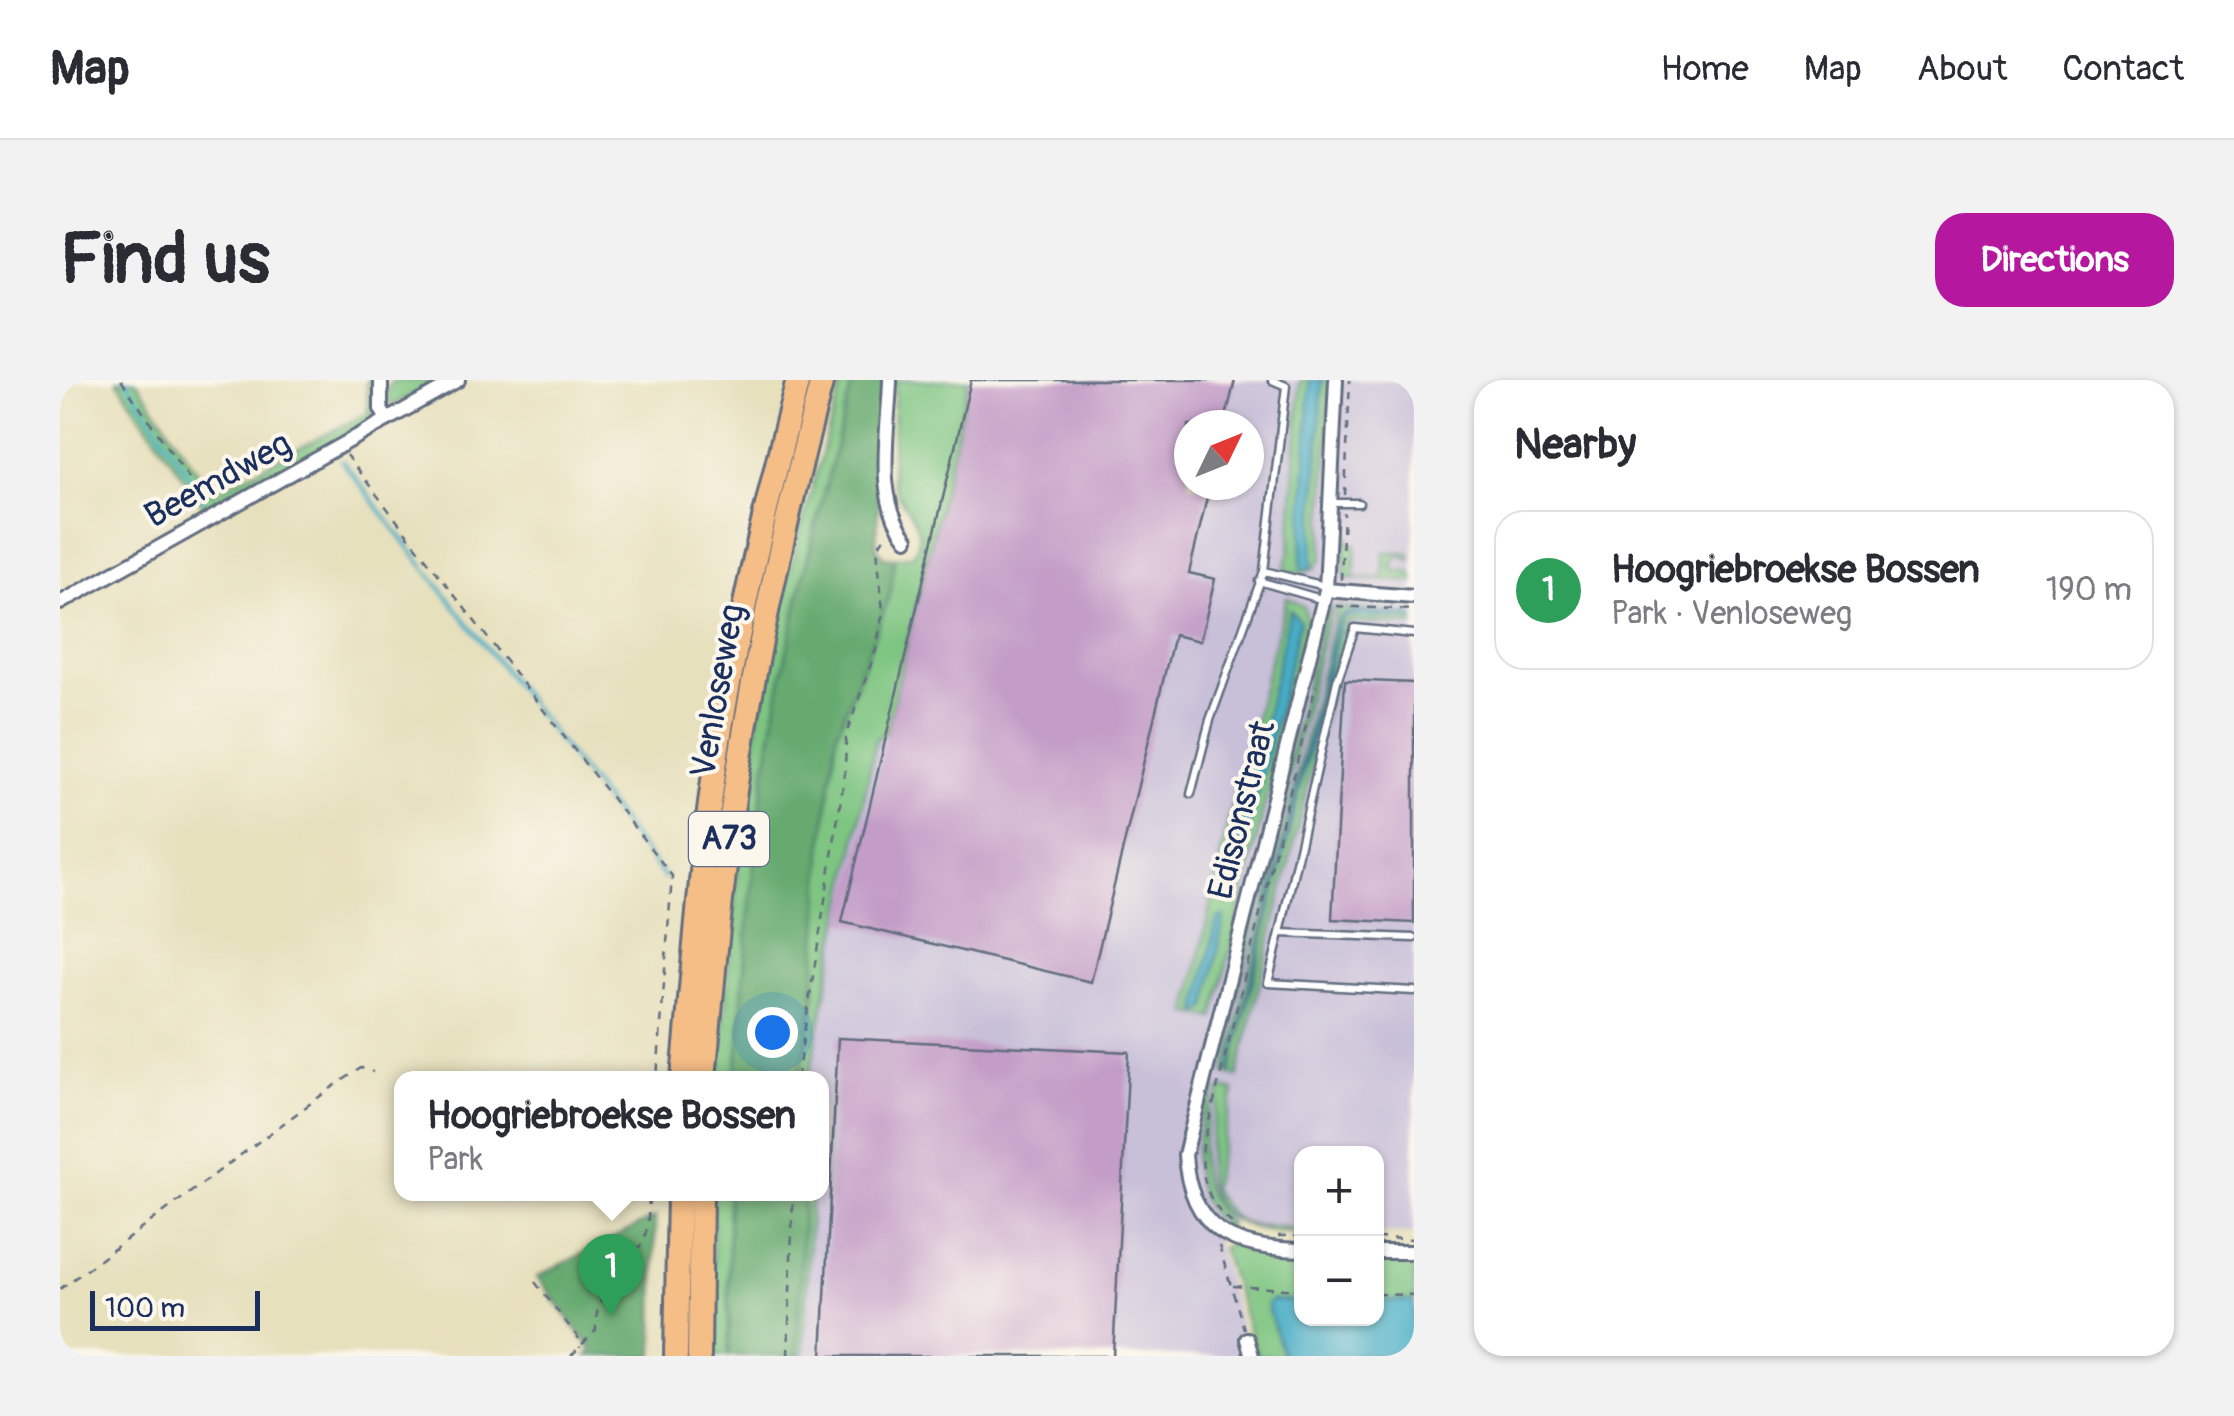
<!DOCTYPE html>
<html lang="en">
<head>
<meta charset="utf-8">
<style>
  :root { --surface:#fff; --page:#f2f2f3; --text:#2b2b33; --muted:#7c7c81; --line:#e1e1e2; --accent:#b5179e }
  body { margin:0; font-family:Pangolin,sans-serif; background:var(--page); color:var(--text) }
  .controls { position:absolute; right:30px; bottom:30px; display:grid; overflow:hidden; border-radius:20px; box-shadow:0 2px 8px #0004 }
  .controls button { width:90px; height:90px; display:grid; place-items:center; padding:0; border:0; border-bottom:2px solid var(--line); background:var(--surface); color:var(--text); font:50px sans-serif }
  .compass { position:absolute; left:1114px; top:30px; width:90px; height:90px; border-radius:50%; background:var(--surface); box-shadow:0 2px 8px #0004; rotate:47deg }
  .scale { position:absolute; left:30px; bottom:25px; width:170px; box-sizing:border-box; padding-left:10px; border:5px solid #1b2f5e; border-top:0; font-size:28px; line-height:35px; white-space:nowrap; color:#1b2f5e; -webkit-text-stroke:8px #fbf7ec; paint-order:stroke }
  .you { position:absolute; left:712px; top:652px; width:35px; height:35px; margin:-25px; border:8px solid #fff; border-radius:50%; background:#1a73e8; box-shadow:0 0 0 15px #1a73e833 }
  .badge { display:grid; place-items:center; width:65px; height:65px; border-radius:50%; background:var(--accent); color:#fff; font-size:32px; font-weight:700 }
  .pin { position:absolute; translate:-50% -82px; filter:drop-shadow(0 2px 5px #0008) }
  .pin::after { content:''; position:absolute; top:52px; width:35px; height:30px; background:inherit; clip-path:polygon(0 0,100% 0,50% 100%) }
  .popup { position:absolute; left:334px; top:691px; width:435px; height:130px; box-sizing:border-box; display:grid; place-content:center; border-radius:20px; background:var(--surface); filter:drop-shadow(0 2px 8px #0005); font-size:32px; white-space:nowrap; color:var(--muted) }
  .popup b { font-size:38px; color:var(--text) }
  .popup::after { content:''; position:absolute; left:50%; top:100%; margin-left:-20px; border:20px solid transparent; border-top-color:var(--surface) }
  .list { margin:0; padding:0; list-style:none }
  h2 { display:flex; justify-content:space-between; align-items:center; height:130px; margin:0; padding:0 40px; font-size:42px }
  h2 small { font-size:32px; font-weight:400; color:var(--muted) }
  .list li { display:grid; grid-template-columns:65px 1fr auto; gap:30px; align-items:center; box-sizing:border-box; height:160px; margin:0 20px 20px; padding:0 20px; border:2px solid var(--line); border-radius:30px }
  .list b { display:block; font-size:38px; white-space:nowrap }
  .list p { margin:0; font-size:32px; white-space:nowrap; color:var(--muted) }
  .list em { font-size:32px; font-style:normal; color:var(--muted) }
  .map { position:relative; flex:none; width:1354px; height:976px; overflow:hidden; border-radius:30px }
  header { display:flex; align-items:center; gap:60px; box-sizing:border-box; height:140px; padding:0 50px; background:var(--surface); border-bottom:2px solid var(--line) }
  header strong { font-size:48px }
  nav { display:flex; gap:55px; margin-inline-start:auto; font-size:35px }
  .intro { display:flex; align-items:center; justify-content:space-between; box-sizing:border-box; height:240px; padding:0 60px }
  h1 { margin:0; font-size:70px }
  .button { padding:25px 45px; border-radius:30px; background:var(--accent); color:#fff; font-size:35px; font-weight:700 }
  main { display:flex; gap:60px; padding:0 60px }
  aside { flex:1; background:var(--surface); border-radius:30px; box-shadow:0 2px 8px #0004 }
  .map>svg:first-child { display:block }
  .industrial { fill:#c8bfd8; fill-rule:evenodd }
  .green { fill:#7ec581; stroke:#4c7a70; stroke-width:2.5; fill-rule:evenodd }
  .forest { fill:#66aa6f; stroke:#406c66; stroke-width:2.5 }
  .water { fill:#47adc6; stroke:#316e92; stroke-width:2.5 }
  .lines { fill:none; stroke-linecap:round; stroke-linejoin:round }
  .stream { stroke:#47adc6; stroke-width:4 }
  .building { fill:#c39dc7 }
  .lane-casing { stroke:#626d7f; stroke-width:11 }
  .street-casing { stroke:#626d7f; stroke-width:18 }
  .highway-casing { stroke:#626d7f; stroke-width:28 }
  .path { stroke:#626d7f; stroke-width:2.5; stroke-dasharray:8 8; stroke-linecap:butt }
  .lane { stroke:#fff; stroke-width:6 }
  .street { stroke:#fff; stroke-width:12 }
  .highway { stroke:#f6be87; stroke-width:22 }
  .labels { text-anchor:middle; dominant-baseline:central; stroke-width:8; stroke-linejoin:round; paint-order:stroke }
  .shield { fill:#fbf7ec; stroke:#5e6b89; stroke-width:2.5 }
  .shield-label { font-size:32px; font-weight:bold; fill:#1b2f5e }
  .street-label { font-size:35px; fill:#1b2f5e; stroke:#fbf7ec }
</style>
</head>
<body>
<header>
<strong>Map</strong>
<nav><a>Home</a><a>Map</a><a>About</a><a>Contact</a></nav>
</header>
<div class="intro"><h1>Find us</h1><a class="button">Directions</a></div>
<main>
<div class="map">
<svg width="1354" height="976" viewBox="0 0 1354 976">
  <rect width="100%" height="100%" fill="#fbf7ec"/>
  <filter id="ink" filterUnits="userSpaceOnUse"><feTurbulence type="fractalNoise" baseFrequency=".01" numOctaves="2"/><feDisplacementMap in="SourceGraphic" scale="20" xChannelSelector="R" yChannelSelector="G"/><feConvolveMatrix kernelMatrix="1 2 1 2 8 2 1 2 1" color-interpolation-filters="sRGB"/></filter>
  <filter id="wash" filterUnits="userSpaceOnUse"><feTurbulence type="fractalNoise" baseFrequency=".0048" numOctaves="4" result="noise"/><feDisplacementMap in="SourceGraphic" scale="40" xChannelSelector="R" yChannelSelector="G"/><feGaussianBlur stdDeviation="2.25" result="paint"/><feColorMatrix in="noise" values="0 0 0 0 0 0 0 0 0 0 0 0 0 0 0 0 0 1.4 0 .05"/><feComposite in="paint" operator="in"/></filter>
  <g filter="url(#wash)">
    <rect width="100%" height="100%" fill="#e7e0bd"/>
    <path class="industrial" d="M901 0H1354V854L1317 853 1316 774H1242L1241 851 1197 850 1172 838 1156 862 1189 976H743L751 814H761V698H749V692L771 548ZM1129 45H1189V105H1129Z"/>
    <path class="green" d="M57 0H76L152 113 308 33 307 0H314V30L309 42 144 128Z
      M332 0H387L332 25 325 16Z
      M783 0H793C762 118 731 237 711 357 691 470 685 585 676 698H659C670 559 681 418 709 281 729 186 756 93 783 0Z
      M835 0H909L827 352 816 359 749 698H740C762 583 753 465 777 351 790 290 828 240 834 178L853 175C872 145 838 127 831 99Z
      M1240 0H1250L1241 189 1252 187 1262 0H1270L1262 178C1253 194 1242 196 1224 191L1230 170Z
      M1287 132 1288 163 1296 165 1294 198 1323 199 1324 172 1350 174V180L1338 175 1331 187 1337 192H1351L1354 202 1284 198Z
      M1227 217 1244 227 1248 243 1154 638 1128 633 1169 437ZM1230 231 1240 242 1181 483 1177 485 1174 481Z
      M1272 225 1260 268 1160 691 1155 684 1263 235Z
      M1277 227 1354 235 1289 232 1280 237 1171 694 1281 240 1285 236 1354 239V245L1287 242 1177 697 1165 693Z
      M1161 708 1174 711 1152 809C1187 868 1205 834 1241 853 1126 850 1142 796 1161 708Z
      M1155 710C1142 761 1128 803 1169 844L1167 848C1120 813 1136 762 1148 714Z
      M654 814H669V976H651Z
      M744 814H751L743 976H737Z
      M1170 863 1189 871 1241 875V921H1210L1207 925 1223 976H1197L1162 868Z
      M1316 877 1354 878V921H1317Z"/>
    <path class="forest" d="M793 0H825L816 167 824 177 834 178 831 212 777 353 762 472 754 626 740 698H676C685 585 691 470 711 357 731 237 762 118 793 0Z
      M669 814H744L737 976H669Z
      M595 837 594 976H527L533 971 477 897Z"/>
    <path class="water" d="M1250 0H1262L1252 188 1241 189Z
      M1230 230 1240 241 1181 483 1177 485 1173 482Z
      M1289 232 1354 235V239L1285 236 1281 241 1169 693 1275 250 1280 237Z
      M1164 537 1147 628 1137 633 1157 538Z
      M1210 921H1241L1242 938H1316L1317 921H1354V976H1223L1207 925Z"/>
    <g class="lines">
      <path class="stream" d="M66 0 144 119
        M282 81 605 498"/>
    </g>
    <g id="blocks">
      <path class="building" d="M911 0H1175L1164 45H1129V105H1150L1129 193 1155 199 1140 261 1114 255 1031 602 782 542Z
        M1285 300 1354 303V543L1272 539Z
        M778 658 1069 672 1053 976H762Z"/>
    </g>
  </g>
  <g filter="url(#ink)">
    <use href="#blocks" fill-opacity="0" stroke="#626d7f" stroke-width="2.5"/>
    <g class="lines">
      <g class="lane-casing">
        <path id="lane" d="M1271 123H1299
          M1204 191 1265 206
          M1199 201 1264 220
          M1131 414 1150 340 1204 191 1226 6 1212 0
          M1220 553 1277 301 1295 248 1354 254
          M1354 558 1220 553 1208 603 1354 611"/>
      </g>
      <g class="street-casing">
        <path id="street" d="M321 0V29L327 40
          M830 0C829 51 813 118 847 159
          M1266 210 1354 217
          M0 223 398 0
          M1242 870C1172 869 1130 850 1125 775L1266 210 1276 0
          M1316 872H1354
          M1187 959 1192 976"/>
      </g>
      <g class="highway-casing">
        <path id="highway" d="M623 698C634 580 642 460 662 342 682 227 709 113 738 0
          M644 698C651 628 656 556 665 486 684 322 720 159 762 0
          M616 976 619 814
          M639 976 641 814"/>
      </g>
      <path class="path" d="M61 0 148 126
        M286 75 612 496 597 698
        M1285 115 1290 0
        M1281 200 1284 133
        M1276 226 1354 230
        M737 698 785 393 786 355 816 270 823 232 817 168 827 153
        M1172 843C1147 824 1140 796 1143 766L1256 305
        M1218 856H1242
        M1316 858 1354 859
        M1159 866 1184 949
        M475 902 520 960V968
        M1173 906 1242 910
        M0 909 267 711 301 688 313 692
        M1316 914 1354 915
        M511 976 536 950C534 912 559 897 579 868 590 852 588 832 589 814
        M728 976 733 814"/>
      <use href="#lane" class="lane"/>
      <use href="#street" class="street"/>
      <use href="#highway" class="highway"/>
    </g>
  </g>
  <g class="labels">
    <rect class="shield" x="629" y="432" width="80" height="54" rx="8"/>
    <g class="shield-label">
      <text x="669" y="459">A73</text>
    </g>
    <g class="street-label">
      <text transform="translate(158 100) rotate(-29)">Beemdweg</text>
      <text transform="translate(658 311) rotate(-80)">Venloseweg</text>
      <text transform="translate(1182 430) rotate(-76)">Edisonstraat</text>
    </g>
  </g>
</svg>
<div class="controls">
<button>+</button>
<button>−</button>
</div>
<svg class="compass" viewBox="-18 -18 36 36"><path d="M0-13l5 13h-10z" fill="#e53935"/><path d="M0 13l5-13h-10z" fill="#7c7c81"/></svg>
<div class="scale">100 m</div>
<div class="you"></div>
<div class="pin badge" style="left:551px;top:936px;background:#2e9e5b">1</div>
<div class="popup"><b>Hoogriebroekse Bossen</b>Park</div>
</div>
<aside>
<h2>Nearby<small></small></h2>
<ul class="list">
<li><span class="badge" style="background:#2e9e5b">1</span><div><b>Hoogriebroekse Bossen</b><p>Park · Venloseweg</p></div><em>190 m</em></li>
</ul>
</aside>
</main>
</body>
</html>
